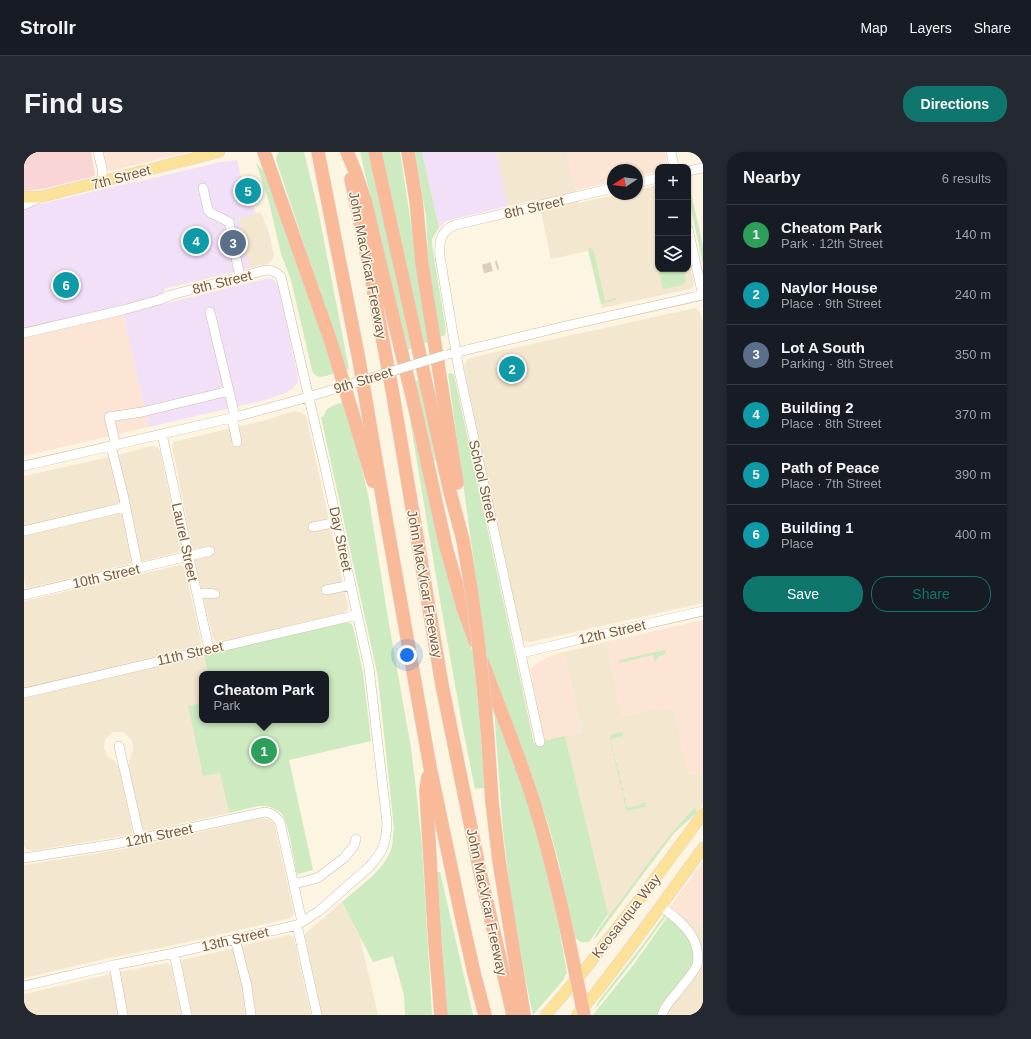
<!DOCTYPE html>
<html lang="en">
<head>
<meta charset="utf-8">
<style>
  :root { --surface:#171b24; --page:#242831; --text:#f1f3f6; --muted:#9ea1a6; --line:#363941; --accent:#0f766e }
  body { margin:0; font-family:Arial,sans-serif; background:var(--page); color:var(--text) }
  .controls { position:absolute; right:12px; top:12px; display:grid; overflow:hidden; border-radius:8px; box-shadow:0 1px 3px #0004 }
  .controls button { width:36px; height:36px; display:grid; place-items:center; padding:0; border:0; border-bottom:1px solid var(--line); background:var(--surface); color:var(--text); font:20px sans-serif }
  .compass { position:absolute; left:583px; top:12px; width:36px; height:36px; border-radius:50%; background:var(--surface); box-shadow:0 1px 3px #0004; rotate:257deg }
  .you { position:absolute; left:383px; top:503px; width:14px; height:14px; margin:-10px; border:3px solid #fff; border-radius:50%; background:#1a73e8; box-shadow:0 0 0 6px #1a73e833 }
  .badge { display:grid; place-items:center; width:26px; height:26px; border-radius:50%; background:var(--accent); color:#fff; font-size:13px; font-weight:700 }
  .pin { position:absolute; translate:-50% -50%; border:2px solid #fff; box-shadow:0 1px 4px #0006 }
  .popup { position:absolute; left:175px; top:519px; width:130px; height:52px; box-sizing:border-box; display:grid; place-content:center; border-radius:8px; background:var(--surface); filter:drop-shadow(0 1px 3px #0005); font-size:13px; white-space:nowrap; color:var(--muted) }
  .popup b { font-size:15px; color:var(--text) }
  .popup::after { content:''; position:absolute; left:50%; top:100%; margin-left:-8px; border:8px solid transparent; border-top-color:var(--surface) }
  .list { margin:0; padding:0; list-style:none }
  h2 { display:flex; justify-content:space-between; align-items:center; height:52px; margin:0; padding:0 16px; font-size:17px }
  h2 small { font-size:13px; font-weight:400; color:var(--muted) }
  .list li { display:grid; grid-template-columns:26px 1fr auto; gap:12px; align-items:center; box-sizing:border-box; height:60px; padding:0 16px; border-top:1px solid var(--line) }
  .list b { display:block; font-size:15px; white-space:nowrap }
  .list p { margin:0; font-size:13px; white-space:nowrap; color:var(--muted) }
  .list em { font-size:13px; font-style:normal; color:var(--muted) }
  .actions { display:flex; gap:8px; padding:12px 16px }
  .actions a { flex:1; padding:9px 0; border:1px solid var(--accent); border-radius:16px; text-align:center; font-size:14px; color:var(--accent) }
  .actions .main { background:var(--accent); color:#fff }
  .icon { flex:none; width:22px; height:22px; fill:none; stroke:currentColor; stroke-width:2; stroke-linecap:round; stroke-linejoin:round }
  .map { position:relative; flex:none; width:679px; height:863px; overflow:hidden; border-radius:16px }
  header { display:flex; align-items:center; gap:24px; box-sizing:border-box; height:56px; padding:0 20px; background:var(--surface); border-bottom:1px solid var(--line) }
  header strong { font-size:19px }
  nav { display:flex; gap:22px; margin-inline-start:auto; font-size:14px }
  .intro { display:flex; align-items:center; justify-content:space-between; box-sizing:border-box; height:96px; padding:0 24px }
  h1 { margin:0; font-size:28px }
  .button { padding:10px 18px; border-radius:16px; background:var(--accent); color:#fff; font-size:14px; font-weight:700 }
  main { display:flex; gap:24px; padding:0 24px }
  aside { flex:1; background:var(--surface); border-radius:16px; box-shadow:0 1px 3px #0004 }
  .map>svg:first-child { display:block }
  .residential { fill:#f4e7d0 }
  .commercial { fill:#fde5d5 }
  .education { fill:#f2dff8 }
  .medical { fill:#fad5d6 }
  .green { fill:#cdeac0 }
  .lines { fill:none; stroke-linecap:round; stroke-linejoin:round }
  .minor-tunnel { stroke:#dacfbc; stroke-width:9; stroke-dasharray:9 4.5; stroke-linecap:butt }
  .minor-casing { stroke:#cebda9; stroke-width:10 }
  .major-casing { stroke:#ded8d3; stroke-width:12 }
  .highway-casing { stroke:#ded8d3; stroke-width:14 }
  .minor { stroke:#fff; stroke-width:9 }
  .major { stroke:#fce199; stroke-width:11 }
  .highway { stroke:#f8ba98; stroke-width:13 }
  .minor-bridge-casing { stroke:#cebda9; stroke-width:10; stroke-linecap:butt }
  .highway-bridge-casing { stroke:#ded8d3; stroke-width:14; stroke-linecap:butt }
  .minor-bridge { stroke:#fff; stroke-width:9 }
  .highway-bridge { stroke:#f8ba98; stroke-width:13 }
  .labels { text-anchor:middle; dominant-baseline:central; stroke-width:3; stroke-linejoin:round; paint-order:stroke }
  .street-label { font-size:14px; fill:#745c48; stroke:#fff8e8 }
</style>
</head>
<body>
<header>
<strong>Strollr</strong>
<nav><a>Map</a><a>Layers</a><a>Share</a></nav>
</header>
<div class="intro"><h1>Find us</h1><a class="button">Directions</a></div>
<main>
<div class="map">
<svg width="679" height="863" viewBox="0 0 679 863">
  <rect width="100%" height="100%" fill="#fcf5e2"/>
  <path class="residential" d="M472 0H543L555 51 595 42H613V38L634 33V117H664V105L670 131 669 135 666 137 578 156 564 99 527 107 514 47 484 54Z
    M237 60 245 81 250 103 249 106 248 108 244 112 226 116 215 65Z
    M671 156 676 161 679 170V451L507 490 500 489 498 485 474 375 441 221 440 216 441 211 444 207 447 206 476 199Z
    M271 259 278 261 282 264 283 267 324 455V457L320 461 195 490H192L189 486 172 415 148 294 150 290 153 289 242 268Z
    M128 294 133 295 136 299 157 397 154 400 152 401 115 410 93 303Z
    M85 305 99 351 0 376V324Z
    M99 359 109 411 4 436 2 435 0 426V381Z
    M156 413 160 415 161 417 177 489 176 493 175 494 0 536V449Z
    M582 490 599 564 636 556 645 558 650 557 665 623 679 619V652L670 664 651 680 585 768 541 584 558 580 540 500Z
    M180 503 184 522H178V550L164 554 179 624 196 620 205 661 124 679 120 678 118 675 104 614 109 597 108 589 102 582 99 580H90L86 582 81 588 80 596 83 604 90 608 95 615 108 677V681L105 683 8 699 2 697 0 693V546Z
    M237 666 244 667 250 671 270 761 269 763 267 766 146 794 81 807 0 826V713L106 696Z
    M318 750 336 786 354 863H297L281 784 282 781Z
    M646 755 679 775V863H634V861L667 815 643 763H640Z
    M264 783 268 784 270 786 287 863H229L216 794Z
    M210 796 226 863H168L157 811 158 808Z
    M143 811 147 814 158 863H101L94 820Z
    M87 822 89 824 96 863H0V842Z"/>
  <path class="commercial" d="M79 0H166L86 19 82 16Z
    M543 0H641L644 14 643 15H634V20L613 24V18H589V30L552 38Z
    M99 161 125 275 0 304V186Z
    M679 468V619L665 623 650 557 641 558 636 556 599 564 582 490Z
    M540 500 558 581 520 589 506 517 520 507 532 502Z
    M679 709V775L646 755Z"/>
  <path class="education" d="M398 0H472L484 54 426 68 422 69 415 76Z
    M213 8 223 50 229 49 231 62 215 66 226 116 140 137 143 151 241 127 245 126 250 128 254 134 273 221 274 230 268 237 261 241 241 248 125 275 99 161 0 186V56L105 31 113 30 192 11Z"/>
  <path class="medical" d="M0 0H67L71 22 70 24 67 25 19 37 0 39Z"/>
  <path class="green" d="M255 0H280L294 58 325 217 322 218 253 11C252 7 252 4 255 0Z
    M336 0H346L389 196 383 198Z
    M357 0H376L405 190 399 192Z
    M391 0H398L415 76 408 87V93L422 178 421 183 416 185 405 116 402 64Z
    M232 11 242 21 287 147 311 221C302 224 292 229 288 218L267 128 257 102 245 50Z
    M664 32H665L679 94V112L664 43Z
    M564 96H568L570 100 581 149 592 146V148L577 152Z
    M637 117H660L662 128 659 133 639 137 635 120Z
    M428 221 430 223 510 591 541 584 584 762 565 790C557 791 555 790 550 784L535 711 525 675 510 629 464 512 424 222Z
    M396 228 414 308 409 309 391 229Z
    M380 232 440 476 449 501 455 564 461 636 451 637 439 577 417 454Z
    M320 250 337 312 345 348 364 466 387 596 393 645 398 695 408 863H381L380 843 369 804 349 810 318 750C335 735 361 718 368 695 369 689 369 682 370 676L354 525 297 265 300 264C302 254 311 253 320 250Z
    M322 470 326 471 329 474 339 521 347 589 265 608 289 718 273 722C270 709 265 672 258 662 254 658 248 655 241 654 231 653 216 659 205 661L196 621 179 624 164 554 178 550V568H302V522H184L180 503Z
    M641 498 642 502 635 504 631 510 629 503 595 511V508Z
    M470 557 493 614 509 668 528 738 543 821 540 825 541 826 509 863 502 830 486 738 479 679Z
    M598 580 599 584 586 587 588 594H589V595L588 596 590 602H591V604H590L592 611H593L594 613H593L594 619H595L596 621 595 622 596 628H597L598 630 597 631 598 636H599L600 638 598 639 600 645H601L602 647 601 648 602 654H603L604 656 617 653V651L622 650 621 655H620L604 659 602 657 586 588C586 581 592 581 598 580Z
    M671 655 672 658V661L651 680 613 730 575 782 569 788C576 773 588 760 598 747 621 715 644 683 671 655Z
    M413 720H416L449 863H423Z
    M640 763H643L607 812 571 857 574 850 620 791Z
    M644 764 663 781 669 791 670 809 667 815 634 863H569L610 812Z"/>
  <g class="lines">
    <path class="minor-tunnel" d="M459 117 474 113"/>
    <g class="minor-casing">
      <path id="minor" d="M74 0 78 16 79 30
        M647 0 650 15
        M664 19 679 16
        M613 31 634 26
        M179 36 184 58 187 61 205 70 216 125
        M0 53 15 46
        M664 77 679 144
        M186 160 205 239
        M0 181 99 158 135 148 147 143 242 118C249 118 253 120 257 125L300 311 345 516 363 671C362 692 359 700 345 715L295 759 273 773 150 801 90 813 0 834
        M426 202 537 175 679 143
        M208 266 213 290
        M138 282 185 497
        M92 293 85 265 118 260 205 239 211 265
        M87 294 99 342 114 416
        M0 314 211 265 274 248 304 239
        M289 375 313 370
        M0 379 101 355
        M302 438 327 433
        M0 443 186 399
        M173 443 182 441 191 442
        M497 501 679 459
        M0 541 333 463
        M516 590 435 218 416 105C415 90 416 79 431 73L589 36
        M95 594 116 687
        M0 706 91 692 241 660C248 661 251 664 256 670L278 770
        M270 732 290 727 295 725 320 706 330 694 332 687
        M637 754C655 768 679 786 673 813 669 822 661 830 655 838 649 846 641 853 638 863
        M273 773 293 863
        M211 787 223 834 227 863
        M150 801 163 863
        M90 813 99 863"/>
    </g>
    <g class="major-casing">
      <path id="major" d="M0 45H16L195 0
        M522 863 562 816 621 740 679 662
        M553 863 574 838 609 792 679 696"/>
    </g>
    <g class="highway-casing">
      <path id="highway" d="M240 0 307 190 349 329
        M294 0 335 208 362 367 406 615 436 758 450 821 461 863
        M323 0 331 19 341 48 394 269 422 395 439 456 451 489
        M351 0 426 340 439 388
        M384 0 392 48 398 112 433 331
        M327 27 346 119 369 243 418 533 456 720 489 863
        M459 511C476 559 496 605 511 654 532 722 546 793 560 863
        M464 589 468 650 475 709 500 863
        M404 625 402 639 411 791 417 863"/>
    </g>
    <use href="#minor" class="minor"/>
    <use href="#major" class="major"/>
    <use href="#highway" class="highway"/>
    <g class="minor-bridge-casing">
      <path id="minor-bridge" d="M304 239 421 203"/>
    </g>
    <g class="highway-bridge-casing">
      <path id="highway-bridge" d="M439 388C451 455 459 520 464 589"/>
    </g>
    <use href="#minor-bridge" class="minor-bridge"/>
    <use href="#highway-bridge" class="highway-bridge"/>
  </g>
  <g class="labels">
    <g class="street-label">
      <text transform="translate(97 25) rotate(-15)">7th Street</text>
      <text transform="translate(510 55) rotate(-13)">8th Street</text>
      <text transform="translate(344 113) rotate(79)">John MacVicar Freeway</text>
      <text transform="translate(198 130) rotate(-14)">8th Street</text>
      <text transform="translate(339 228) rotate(-17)">9th Street</text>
      <text transform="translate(459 329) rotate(77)">School Street</text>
      <text transform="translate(317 387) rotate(78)">Day Street</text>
      <text transform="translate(161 390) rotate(78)">Laurel Street</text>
      <text transform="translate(82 424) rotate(-13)">10th Street</text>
      <text transform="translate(401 432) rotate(80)">John MacVicar Freeway</text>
      <text transform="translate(588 480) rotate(-13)">12th Street</text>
      <text transform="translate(166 501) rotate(-13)">11th Street</text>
      <text transform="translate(135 683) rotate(-12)">12th Street</text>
      <text transform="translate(463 750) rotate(78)">John MacVicar Freeway</text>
      <text transform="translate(602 764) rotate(-52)">Keosauqua Way</text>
      <text transform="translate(211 787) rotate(-13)">13th Street</text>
    </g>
  </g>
</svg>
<div class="controls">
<button>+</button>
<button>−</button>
<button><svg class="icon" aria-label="layers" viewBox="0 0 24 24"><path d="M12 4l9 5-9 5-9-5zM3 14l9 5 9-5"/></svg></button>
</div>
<svg class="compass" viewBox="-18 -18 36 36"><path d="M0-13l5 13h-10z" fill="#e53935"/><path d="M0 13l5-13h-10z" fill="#9ea1a6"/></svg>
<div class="you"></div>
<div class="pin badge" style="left:240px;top:599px;background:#2e9e5b">1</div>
<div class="popup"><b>Cheatom Park</b>Park</div>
<div class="pin badge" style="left:488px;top:217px;background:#0f9aa8">2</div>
<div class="pin badge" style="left:209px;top:91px;background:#5c6f8a">3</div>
<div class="pin badge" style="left:172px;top:89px;background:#0f9aa8">4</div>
<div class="pin badge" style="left:224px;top:39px;background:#0f9aa8">5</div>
<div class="pin badge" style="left:42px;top:133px;background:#0f9aa8">6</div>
</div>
<aside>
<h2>Nearby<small>6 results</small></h2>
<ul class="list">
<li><span class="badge" style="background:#2e9e5b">1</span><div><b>Cheatom Park</b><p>Park · 12th Street</p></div><em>140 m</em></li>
<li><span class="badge" style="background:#0f9aa8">2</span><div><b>Naylor House</b><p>Place · 9th Street</p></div><em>240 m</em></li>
<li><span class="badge" style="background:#5c6f8a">3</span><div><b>Lot A South</b><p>Parking · 8th Street</p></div><em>350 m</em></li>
<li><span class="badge" style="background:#0f9aa8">4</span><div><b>Building 2</b><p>Place · 8th Street</p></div><em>370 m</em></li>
<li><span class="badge" style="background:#0f9aa8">5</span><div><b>Path of Peace</b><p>Place · 7th Street</p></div><em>390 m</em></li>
<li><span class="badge" style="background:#0f9aa8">6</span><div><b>Building 1</b><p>Place</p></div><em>400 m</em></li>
</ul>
<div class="actions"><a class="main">Save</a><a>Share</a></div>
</aside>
</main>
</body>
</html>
